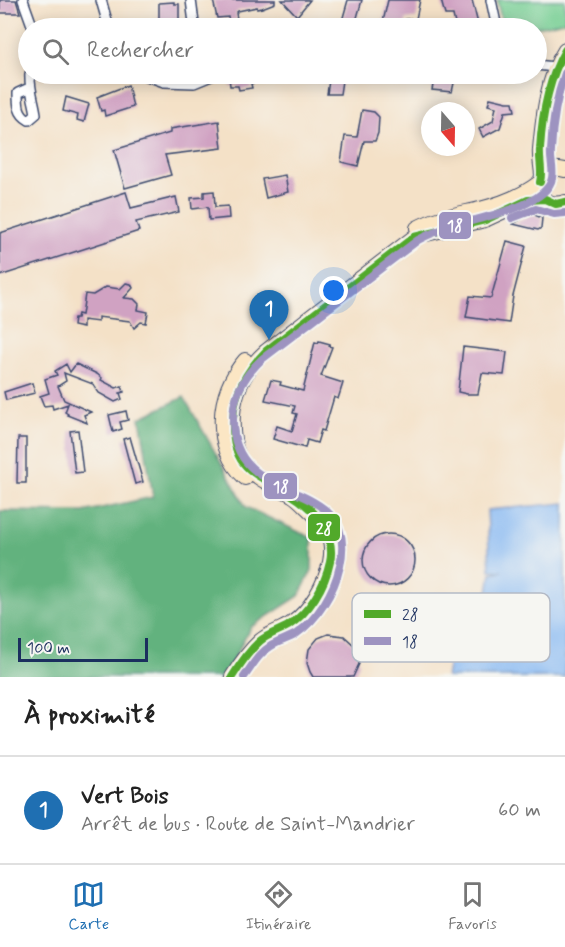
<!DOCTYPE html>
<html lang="fr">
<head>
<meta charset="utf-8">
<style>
  :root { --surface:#fff; --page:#f2f2f2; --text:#222; --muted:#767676; --line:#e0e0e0; --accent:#1f6fb2 }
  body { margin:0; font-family:Mynerve,sans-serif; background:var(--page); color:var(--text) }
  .compass { position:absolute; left:421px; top:102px; width:54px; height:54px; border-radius:50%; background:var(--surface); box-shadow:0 3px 15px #0003; rotate:160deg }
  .scale { position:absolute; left:18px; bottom:15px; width:130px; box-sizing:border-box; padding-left:6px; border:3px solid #1b2f5e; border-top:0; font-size:16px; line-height:21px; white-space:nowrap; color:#1b2f5e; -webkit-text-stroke:4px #f6f6f2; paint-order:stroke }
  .you { position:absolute; left:334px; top:291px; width:21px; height:21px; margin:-15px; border:4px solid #fff; border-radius:50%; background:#1a73e8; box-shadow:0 0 0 9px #1a73e833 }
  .badge { display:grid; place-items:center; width:39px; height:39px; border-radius:50%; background:var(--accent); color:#fff; font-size:20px; font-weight:700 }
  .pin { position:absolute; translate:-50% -50px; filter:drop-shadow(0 2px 3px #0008) }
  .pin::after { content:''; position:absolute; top:32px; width:21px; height:18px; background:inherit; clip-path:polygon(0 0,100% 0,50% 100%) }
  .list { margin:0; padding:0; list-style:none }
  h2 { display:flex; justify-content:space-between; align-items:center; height:78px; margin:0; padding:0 24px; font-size:26px }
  h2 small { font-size:20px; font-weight:400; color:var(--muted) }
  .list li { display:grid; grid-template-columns:39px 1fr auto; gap:18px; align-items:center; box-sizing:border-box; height:108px; padding:0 24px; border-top:2px solid var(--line) }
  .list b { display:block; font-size:22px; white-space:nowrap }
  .list p { margin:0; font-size:20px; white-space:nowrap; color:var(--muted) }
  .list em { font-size:20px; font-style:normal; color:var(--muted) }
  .icon { flex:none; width:33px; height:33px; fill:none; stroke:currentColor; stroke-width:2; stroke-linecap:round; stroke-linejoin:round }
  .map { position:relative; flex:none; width:565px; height:677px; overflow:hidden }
  .search { position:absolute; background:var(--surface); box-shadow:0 3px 15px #0003; left:18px; right:18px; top:18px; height:66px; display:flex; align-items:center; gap:15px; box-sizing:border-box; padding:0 21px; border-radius:33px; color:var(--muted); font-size:22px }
  .sheet { height:186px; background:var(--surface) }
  nav { display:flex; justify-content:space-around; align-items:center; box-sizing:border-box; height:84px; border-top:2px solid var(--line); background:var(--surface); font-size:16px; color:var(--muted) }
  nav a { display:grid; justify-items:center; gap:3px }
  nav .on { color:var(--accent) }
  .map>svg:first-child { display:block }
  .green { fill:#78cf94; stroke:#4a7f79; stroke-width:1.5 }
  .forest { fill:#62b27e; stroke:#3e706e; stroke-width:1.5 }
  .water { fill:#85b7f2; stroke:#5073a8; stroke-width:1.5 }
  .building { fill:#d0a2c2 }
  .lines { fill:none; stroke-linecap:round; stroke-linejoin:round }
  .street-casing { stroke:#3c4a6e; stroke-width:12 }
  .secondary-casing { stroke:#3c4a6e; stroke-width:16 }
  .street { stroke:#fff; stroke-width:9 }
  .secondary { stroke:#fbe6c4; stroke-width:14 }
  .bus-1-casing { stroke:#f6f6f2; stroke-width:12 }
  .bus-2-casing { stroke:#f6f6f2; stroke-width:12 }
  .bus-1 { stroke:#51a92a; stroke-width:8 }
  .bus-2 { stroke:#9d93c0; stroke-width:8 }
  .key { fill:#f6f6f2; stroke:#b4bac6; stroke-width:1.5 }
  .key-label { font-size:16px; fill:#1b2f5e }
  .line-badge { stroke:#f6f6f2; stroke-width:2 }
  .badge-label { font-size:16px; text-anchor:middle; font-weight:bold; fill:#fff }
</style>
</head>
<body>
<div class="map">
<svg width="565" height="677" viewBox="0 0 565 677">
  <rect width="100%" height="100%" fill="#f6f6f2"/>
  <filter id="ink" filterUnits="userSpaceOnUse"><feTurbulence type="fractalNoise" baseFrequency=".0167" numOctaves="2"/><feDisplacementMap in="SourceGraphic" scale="12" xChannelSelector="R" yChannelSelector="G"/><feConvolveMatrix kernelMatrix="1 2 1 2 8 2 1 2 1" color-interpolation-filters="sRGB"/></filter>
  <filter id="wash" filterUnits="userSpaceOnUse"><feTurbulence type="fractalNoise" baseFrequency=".008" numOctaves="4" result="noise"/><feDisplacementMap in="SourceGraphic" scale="24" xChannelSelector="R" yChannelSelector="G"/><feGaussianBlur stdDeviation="1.35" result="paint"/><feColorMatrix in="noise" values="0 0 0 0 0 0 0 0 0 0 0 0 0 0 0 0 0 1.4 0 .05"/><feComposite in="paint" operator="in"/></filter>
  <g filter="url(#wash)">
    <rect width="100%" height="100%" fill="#f4e1c7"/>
    <path class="green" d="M497 0H565V21L531 28H503Z"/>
    <path class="forest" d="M184 397 246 507 312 538V570L299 596 251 627 224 677H0V511L83 512 153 497 140 418Z"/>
    <path class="water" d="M565 503V677H446L450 657 462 634 486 605 491 573 502 571 490 570 487 510Z"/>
    <g id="blocks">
      <path class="building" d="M0 0H16L20 13H0Z
        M213 0H275V3L262 8 257 9V7L238 11 236 13 237 19 229 21 228 17 217 18Z
        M282 0H310L297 16Z
        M348 0H362L355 25 342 21Z
        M388 0H420L416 19H406L405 28H384L382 26Z
        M441 0H472L479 28H456L453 15H445Z
        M174 2V4H179V27H176V28H159V3Z
        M239 74H285V78L255 82 251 84 252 88 239 90 238 86H230L229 77Z
        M330 74H343L340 94H327Z
        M435 74H456L452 92 432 90Z
        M128 85 133 107 105 116 104 110 101 111 97 97Z
        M66 97 89 104 84 122 77 120 78 115 63 111Z
        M490 98 507 102H513L515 111 505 112 500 128 483 137 479 129 493 121 496 107 488 105Z
        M362 110 374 112 379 117 378 133 375 141H364L358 166 341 162 345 136 357 137Z
        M219 121 222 148 165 155 171 175 125 188 114 150 170 133V129Z
        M285 175 288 192 266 198 262 179Z
        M214 191 215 207 228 206 229 218 209 220 208 207 192 209 191 198 204 197V192Z
        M126 192 131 208 176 197 179 212 136 222 139 231 0 276V233Z
        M532 214 542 218 541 228 538 230 513 224Z
        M507 241 526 246 513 296 509 323 466 317 470 296 491 298Z
        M126 283 131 284 133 288 124 298 134 299 139 304 138 310 148 312 146 323 141 322 134 328 130 321 98 317V322L83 320V328L73 326 74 318H77L78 314 82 315 85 294 93 295 106 287 120 289Z
        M319 341 330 344 329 346 332 347 321 376 343 383 338 399 334 397 324 431 321 430 317 443 307 440 305 448 273 439 277 426 292 431 297 414 293 413 295 406 265 400 271 380 281 382 280 385 303 391 315 342 318 343Z
        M463 347 507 352 504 375 482 373 478 394H467L458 392Z
        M66 364 70 372 76 364 97 374 102 378 101 380 116 388 122 386 124 392 120 393 122 399 115 402 99 393 93 384 64 373 66 381 58 386 64 400 91 412 84 415 87 423 67 415 68 414 65 412 68 404 53 409 52 405 44 406 40 396 49 393 45 379 57 375 55 371Z
        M32 383 35 393 6 400 4 392Z
        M126 411 128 420 120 422 122 429 113 432 109 415Z
        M78 430 83 472 75 473 70 431Z
        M130 437 143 482 135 484 123 439Z
        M18 438H26V483H17Z
        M363 560a26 26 0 1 1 52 0a26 26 0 1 1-52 0Z
        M328 634 344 636 356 647 359 664 353 677H313L310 672 307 663 309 649 318 638Z"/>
    </g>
  </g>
  <g filter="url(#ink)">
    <use href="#blocks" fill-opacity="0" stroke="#3c4a6e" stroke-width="1.5"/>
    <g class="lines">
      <g class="street-casing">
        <path id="street" d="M23 0 33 28
          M101 0 109 28
          M491 0 497 28
          M191 28 194 23 191 0
          M249 28 253 24 262 22 272 28
          M536 65 555 67
          M142 74 164 82 194 83 216 74
          M29 88 18 93C18 105 18 114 29 120L36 114C34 100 29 88 30 74"/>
      </g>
      <g class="secondary-casing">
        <path id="secondary" d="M565 170C531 160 532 213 565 202
          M542 177C542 168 539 159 540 149 543 117 547 77 565 50
          M417 228C437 217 459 214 480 209 501 204 523 195 540 182
          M245 360C216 393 212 447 245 478
          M232 677C240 664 249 651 260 641 269 633 282 630 292 623 310 611 325 584 330 562 335 537 324 523 306 507 302 503 297 498 292 495 276 486 258 481 246 466 233 451 232 433 233 414 235 388 247 368 266 351L414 237 485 220 528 200 545 199"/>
      </g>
      <use href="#street" class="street"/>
      <use href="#secondary" class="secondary"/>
      <g class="bus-1-casing">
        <path id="bus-1" d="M540 182C543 171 539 161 540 149 542 115 548 80 565 50
          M232 677C240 664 249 651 260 641 268 634 279 631 288 626 309 613 325 586 330 562 336 535 315 509 292 495 255 473 231 470 233 419 234 391 247 370 266 351L414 237 485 220 528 200 545 199 556 204 565 202"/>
      </g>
      <g class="bus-2-casing">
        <path id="bus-2" d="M512 218 536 209 554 214 565 213
          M244 677C252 666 259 653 271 646 279 641 288 639 296 634 318 619 334 592 340 566 361 472 231 512 233 419 233 395 245 375 262 359L418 240C429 234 440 230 452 226 476 219 547 207 552 178 554 169 550 160 551 151 552 125 556 98 565 73"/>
      </g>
      <use href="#bus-1" class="bus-1"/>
      <use href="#bus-2" class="bus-2"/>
    </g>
  </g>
  <rect x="352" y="593" width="198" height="69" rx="9" class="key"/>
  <rect x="364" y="610" width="27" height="8" fill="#51a92a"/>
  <rect x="364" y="637" width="27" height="8" fill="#9d93c0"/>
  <g class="key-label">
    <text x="402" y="620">28</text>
    <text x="402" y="647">18</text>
  </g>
  <g class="line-badge">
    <rect x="438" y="211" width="34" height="29" rx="6" fill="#9d93c0"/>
    <rect x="263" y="472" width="35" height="28" rx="6" fill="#9d93c0"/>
    <rect x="307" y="513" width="34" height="29" rx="6" fill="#51a92a"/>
  </g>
  <g class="badge-label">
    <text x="455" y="231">18</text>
    <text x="281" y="492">18</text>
    <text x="324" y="534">28</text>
  </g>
</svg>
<svg class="compass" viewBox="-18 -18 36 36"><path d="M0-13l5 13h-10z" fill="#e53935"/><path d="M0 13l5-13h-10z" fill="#767676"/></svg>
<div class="scale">100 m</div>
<div class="you"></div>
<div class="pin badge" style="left:269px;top:340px">1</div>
<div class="search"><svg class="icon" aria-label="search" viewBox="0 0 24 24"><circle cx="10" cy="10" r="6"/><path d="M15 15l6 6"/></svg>Rechercher</div>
</div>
<section class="sheet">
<h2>À proximité<small></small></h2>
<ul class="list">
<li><span class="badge">1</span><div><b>Vert Bois</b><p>Arrêt de bus · Route de Saint-Mandrier</p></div><em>60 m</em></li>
</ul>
</section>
<nav>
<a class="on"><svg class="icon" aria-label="map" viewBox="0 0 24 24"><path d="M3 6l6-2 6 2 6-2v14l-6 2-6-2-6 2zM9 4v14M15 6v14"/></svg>Carte</a>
<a><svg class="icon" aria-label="directions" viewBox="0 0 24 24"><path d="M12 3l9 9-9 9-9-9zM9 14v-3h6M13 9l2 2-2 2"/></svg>Itinéraire</a>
<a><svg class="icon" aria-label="saved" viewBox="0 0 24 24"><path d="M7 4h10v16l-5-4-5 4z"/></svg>Favoris</a>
</nav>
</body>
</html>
